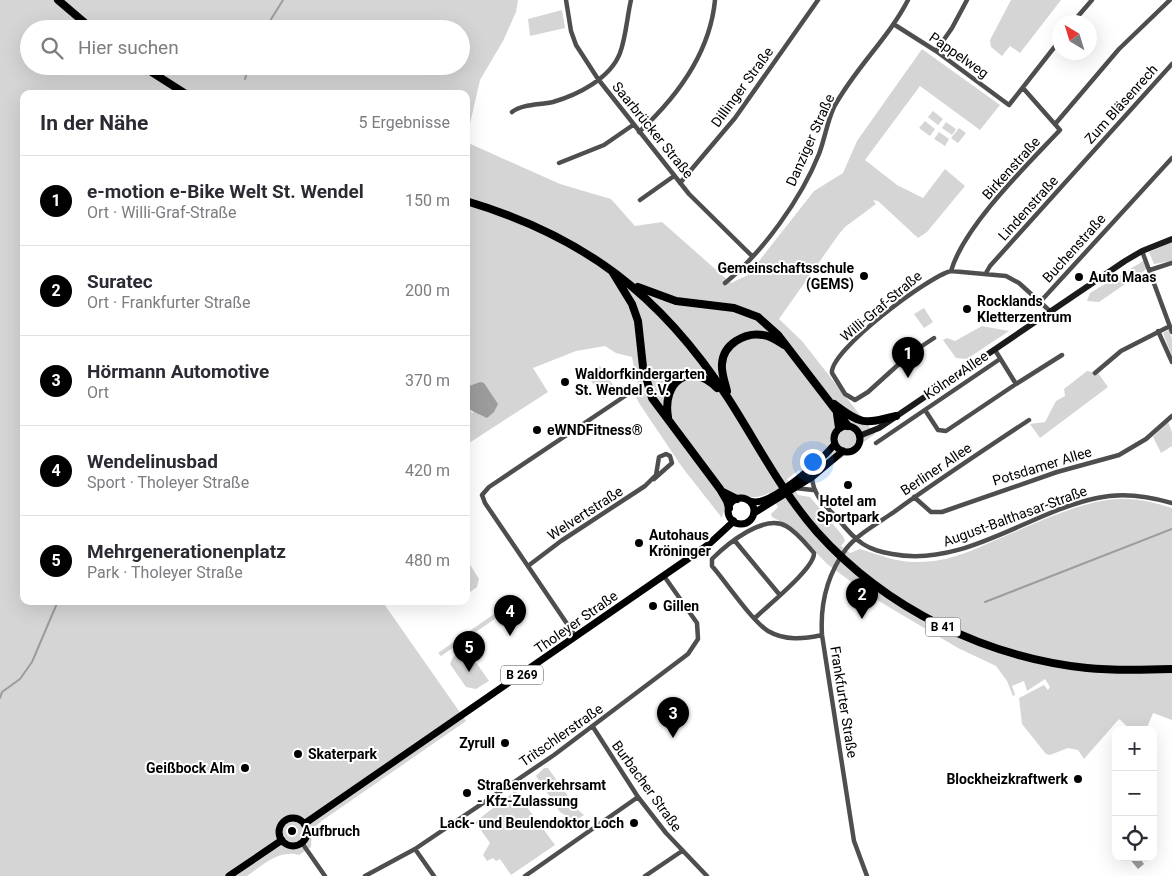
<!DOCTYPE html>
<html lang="de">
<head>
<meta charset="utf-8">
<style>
  :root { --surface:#fff; --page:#f2f2f3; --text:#2b2b33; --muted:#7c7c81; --line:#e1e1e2; --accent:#000 }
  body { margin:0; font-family:Roboto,sans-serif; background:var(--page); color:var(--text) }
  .controls { position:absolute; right:15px; bottom:15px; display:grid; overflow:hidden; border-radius:10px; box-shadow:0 5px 20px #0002 }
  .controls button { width:45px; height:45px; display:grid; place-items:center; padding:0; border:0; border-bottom:1px solid var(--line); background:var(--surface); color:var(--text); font:25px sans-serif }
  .compass { position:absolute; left:1052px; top:15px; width:45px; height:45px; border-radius:50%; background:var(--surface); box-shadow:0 5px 20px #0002; rotate:322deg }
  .you { position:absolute; left:812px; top:461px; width:18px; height:18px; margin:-12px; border:4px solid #fff; border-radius:50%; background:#1a73e8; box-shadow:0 0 0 8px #1a73e833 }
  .badge { display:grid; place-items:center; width:32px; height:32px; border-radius:50%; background:var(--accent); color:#fff; font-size:16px; font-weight:700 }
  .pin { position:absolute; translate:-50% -41px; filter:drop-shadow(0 1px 2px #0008) }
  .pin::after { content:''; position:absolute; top:26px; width:18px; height:15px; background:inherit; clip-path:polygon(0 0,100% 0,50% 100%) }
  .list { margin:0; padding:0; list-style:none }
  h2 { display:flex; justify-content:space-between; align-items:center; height:65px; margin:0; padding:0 20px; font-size:21px }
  h2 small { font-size:16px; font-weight:400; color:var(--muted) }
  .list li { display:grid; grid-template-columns:32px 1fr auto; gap:15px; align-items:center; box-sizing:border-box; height:90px; padding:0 20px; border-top:1px solid var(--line) }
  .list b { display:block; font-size:19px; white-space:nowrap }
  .list p { margin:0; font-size:16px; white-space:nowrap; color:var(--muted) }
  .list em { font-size:16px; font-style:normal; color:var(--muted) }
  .icon { flex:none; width:28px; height:28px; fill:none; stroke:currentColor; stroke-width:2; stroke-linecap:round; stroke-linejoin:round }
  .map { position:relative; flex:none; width:1172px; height:876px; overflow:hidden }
  .search { position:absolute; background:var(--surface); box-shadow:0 5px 20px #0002; left:20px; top:20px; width:450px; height:55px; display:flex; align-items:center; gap:12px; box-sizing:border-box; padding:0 18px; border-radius:28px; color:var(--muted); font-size:19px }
  .panel { position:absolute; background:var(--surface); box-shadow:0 5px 20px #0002; left:20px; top:90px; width:450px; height:515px; border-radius:10px }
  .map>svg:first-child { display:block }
  .green { fill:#d5d5d5; fill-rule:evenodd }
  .water { fill:#9c9c9c }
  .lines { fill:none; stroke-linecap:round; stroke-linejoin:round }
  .stream { stroke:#9c9c9c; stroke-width:2 }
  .street { stroke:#4e4e4e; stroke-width:4.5 }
  .secondary { stroke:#1b1b1b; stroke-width:6 }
  .primary { stroke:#000; stroke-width:7 }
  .highway { stroke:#000; stroke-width:8 }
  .poi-dot { fill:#000; stroke:#fff; stroke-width:2 }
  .labels { text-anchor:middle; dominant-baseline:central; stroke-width:4; stroke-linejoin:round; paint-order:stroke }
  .shield { fill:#fff; stroke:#4c4c4c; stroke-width:1 }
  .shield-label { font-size:12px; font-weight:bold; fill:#000 }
  .street-label { font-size:14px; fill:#000; stroke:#fff }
  .poi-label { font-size:14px; font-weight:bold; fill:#000; stroke:#fff; text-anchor:start }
</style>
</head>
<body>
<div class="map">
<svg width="1172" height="876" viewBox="0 0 1172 876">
  <rect width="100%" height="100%" fill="#fff"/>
  <path class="green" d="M0 0H518L516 12 503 41 480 80 466 141V94H24V601H382L466 721 323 820 312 829 311 847 299 855C279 849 263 865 247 876H0ZM29 29H461V66H29Z
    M1011 0H1061L1020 53 1010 46 1002 56 991 47 990 40Z
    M562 10 565 28 530 36 528 19Z
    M922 49 1000 105 980 130 920 86 865 160 897 185 923 198 945 169 965 186 927 232 918 238 878 201 873 200 876 204 845 227 839 234 779 319 802 341 875 434 808 482 799 470 787 479 798 495 810 497 843 536 845 541 841 546 850 553 860 549C880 555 898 563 919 562 944 562 967 553 989 543 1026 528 1080 500 1119 499 1137 498 1155 503 1172 508V720L1153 713 1146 730H1131L1119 719 1084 759 1078 750 1068 748 1050 755 1046 754 1022 724 1019 698 1044 685 1048 690 1050 687 1045 679 1027 691 1024 681 1012 686 1015 695 1013 696 1007 681 996 666 958 648 872 597 827 564 793 528 772 517 771 514 778 507 769 493C747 505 729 482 722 518L682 467 639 403 635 395 638 385 632 357 616 353 605 346 576 351 533 368 548 392 466 445V408L473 413 480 382 466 387V142L560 184 611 199 635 226 662 222 731 283 748 275 814 191 843 173 857 141Z
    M933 111 943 119 938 125 928 117Z
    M925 121 935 129 930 136 919 128Z
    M946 122 956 129 952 135 942 128Z
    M959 128 966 133 958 143 951 138Z
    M939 132 949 139 945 146 934 139Z
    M1172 242V261L1154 264 1149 252Z
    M1145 260 1148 266 1144 271 1099 302 1087 301 1090 293Z
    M924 308 933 322 924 328 914 314Z
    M982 326 1009 331 967 359 956 358 943 340 947 338 955 341Z
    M1169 330 1172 339V356L1163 333Z
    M600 366 616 389 603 398 587 375Z
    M1087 371 1098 373 1108 387 1040 438 1030 424 1045 422 1056 401 1065 396 1064 389Z
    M1168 422 1172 432V446L1161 453 1153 437Z
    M466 558 479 579 477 587 466 595Z
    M508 601 512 607 441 656 438 653 507 605Z
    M466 648 489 681 476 689 466 687 450 664 453 657Z
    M544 768H548L577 809 584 815 575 821 560 812 536 776Z
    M515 791 555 845 511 875 500 859 496 861 493 858 487 861 483 855 490 843 475 822Z"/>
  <path class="water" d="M480 382 484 383 498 404 494 412 487 418 466 408V387Z
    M1128 857H1139L1144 864 1138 869Z"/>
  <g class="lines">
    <path class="stream" d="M265 29 283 0
      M245 79 249 66
      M985 602 1172 529
      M0 698 2 692 20 679 32 662 58 601"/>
    <path class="street" d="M566 0 571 31 576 45 598 79 689 194 752 256
      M1073 22 1092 0
      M895 25 936 51 1009 105 1060 40
      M936 51 952 28 967 0
      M512 112C522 104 540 105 553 102 577 95 610 79 620 53 626 37 627 17 631 0
      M1056 123 1119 49 1170 0
      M639 132C677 97 710 53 715 0
      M559 163 604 145 633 125
      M680 183 735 118 818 0
      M640 200 674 176
      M1142 251 1172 332
      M1150 270 1172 263
      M951 271C964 226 1028 164 1060 130L1023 88
      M986 273 990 266 1172 64
      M725 283C763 252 801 199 819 154 825 138 827 122 834 107 855 68 888 39 908 0
      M1040 302 1172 158
      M1158 331 1172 362
      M934 338 910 354 868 392 855 400 845 394 832 373C829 351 929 276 951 271L1006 276 1019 283 1051 312
      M995 350 1016 384 1062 355
      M1095 373 1121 351 1170 326
      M925 410 938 430 946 431 1016 384
      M876 443 1000 359
      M812 477C813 496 826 506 839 520 846 529 854 538 863 544 872 550 882 552 892 554 964 568 1029 512 1097 498 1122 492 1148 496 1172 503
      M795 488 813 490
      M914 497 931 512H942L1057 472 1119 455 1146 439 1172 416
      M735 541 779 594
      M528 566 561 541 645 486 656 475 659 457 666 454 670 456 672 463 654 479
      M755 618C767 606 815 568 814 553 806 544 797 532 786 526 764 514 728 543 712 559V566C726 582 752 621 768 631 785 641 804 639 822 635
      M576 637 485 503 482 495 489 487 628 394
      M593 727 638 797 666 833 707 876
      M302 843 325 876
      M415 849 434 876
      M365 876 415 849 554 755 688 654 698 639 697 623 664 576
      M525 876 638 797
      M645 876 682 851
      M867 876 854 841 851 822 822 635C820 604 827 575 846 549 858 534 878 523 894 512 938 480 984 450 1029 420"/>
    <path class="secondary" d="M859 436 879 428 1125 261 1142 251 1172 239"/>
    <path class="primary" d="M834 439a13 13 0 1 1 26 0a13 13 0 1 1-26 0Z
      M728 511a13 13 0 1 1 26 0a13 13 0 1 1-26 0Z
      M750 501C770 509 822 459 835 444
      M754 513 812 477 843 451
      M279 832a14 14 0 1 1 28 0a14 14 0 1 1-28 0Z
      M304 824 708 545 734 521
      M229 876 282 840"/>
    <path class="highway" d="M58 0 92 29
      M142 66 186 94
      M466 201C584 236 661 295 728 398 757 443 781 491 817 532 886 609 985 657 1087 668 1115 671 1144 670 1172 669
      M613 273 632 304 638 321 643 367 652 398 720 489 727 501 729 508
      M638 287 676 301 734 308 758 317 778 335 848 426
      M727 391C725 382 721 373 722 364 723 344 745 332 763 335 771 336 778 341 784 345
      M834 404C861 425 864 424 896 416
      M837 414 839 428
      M668 417C662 382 690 360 717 388
      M723 492 737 499"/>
  </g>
  <g class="poi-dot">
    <circle cx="864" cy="276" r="5"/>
    <circle cx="1079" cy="277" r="5"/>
    <circle cx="967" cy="309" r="5"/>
    <circle cx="565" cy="382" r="5"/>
    <circle cx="537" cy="430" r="5"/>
    <circle cx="848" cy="485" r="5"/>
    <circle cx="639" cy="543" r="5"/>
    <circle cx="653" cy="606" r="5"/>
    <circle cx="505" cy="743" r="5"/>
    <circle cx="298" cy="754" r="5"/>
    <circle cx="245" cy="768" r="5"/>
    <circle cx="1078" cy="779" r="5"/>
    <circle cx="467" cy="793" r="5"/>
    <circle cx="634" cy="823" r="5"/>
    <circle cx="292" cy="831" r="5"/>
  </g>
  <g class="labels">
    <g class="shield">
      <rect x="925.5" y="617.5" width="35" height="19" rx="4"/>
      <rect x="501" y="665.5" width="42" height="19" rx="4"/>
    </g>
    <g class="shield-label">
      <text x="943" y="627">B 41</text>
      <text x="522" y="675">B 269</text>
    </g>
    <g class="street-label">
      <text transform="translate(959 55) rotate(35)">Pappelweg</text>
      <text transform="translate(742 87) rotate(-54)">Dillinger Straße</text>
      <text transform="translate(1121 104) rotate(-48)">Zum Bläsenrech</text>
      <text transform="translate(653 130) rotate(51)">Saarbrücker Straße</text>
      <text transform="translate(810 140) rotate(-66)">Danziger Straße</text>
      <text transform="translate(1011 168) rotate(-48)">Birkenstraße</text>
      <text transform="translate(1028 208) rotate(-48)">Lindenstraße</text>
      <text transform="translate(1074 248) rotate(-48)">Buchenstraße</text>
      <text transform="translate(881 306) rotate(-40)">Willi-Graf-Straße</text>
      <text transform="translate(956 375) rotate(-34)">Kölner Allee</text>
      <text transform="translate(1042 466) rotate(-17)">Potsdamer Allee</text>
      <text transform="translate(936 469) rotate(-34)">Berliner Allee</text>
      <text transform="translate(585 513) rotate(-33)">Welvertstraße</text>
      <text transform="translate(1015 516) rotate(-20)">August-Balthasar-Straße</text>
      <text transform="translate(576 622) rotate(-35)">Tholeyer Straße</text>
      <text transform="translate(844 702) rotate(81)">Frankfurter Straße</text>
      <text transform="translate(561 735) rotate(-35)">Tritschlerstraße</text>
      <text transform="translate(647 786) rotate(54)">Burbacher Straße</text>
    </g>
    <g class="poi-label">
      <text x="854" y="268" text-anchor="end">Gemeinschaftsschule<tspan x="854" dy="16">(GEMS)</tspan></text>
      <text x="1089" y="277">Auto Maas</text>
      <text x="977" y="301">Rocklands<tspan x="977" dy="16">Kletterzentrum</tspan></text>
      <text x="575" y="374">Waldorfkindergarten<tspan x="575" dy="16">St. Wendel e.V.</tspan></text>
      <text x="547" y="430">eWNDFitness®</text>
      <text x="848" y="501" text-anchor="middle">Hotel am<tspan x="848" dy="16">Sportpark</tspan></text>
      <text x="649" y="535">Autohaus<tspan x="649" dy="16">Kröninger</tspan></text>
      <text x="663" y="606">Gillen</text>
      <text x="495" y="743" text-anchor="end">Zyrull</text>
      <text x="308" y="754">Skaterpark</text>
      <text x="235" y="768" text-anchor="end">Geißbock Alm</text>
      <text x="1068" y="779" text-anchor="end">Blockheizkraftwerk</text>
      <text x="477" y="785">Straßenverkehrsamt<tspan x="477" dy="16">- Kfz-Zulassung</tspan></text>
      <text x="624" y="823" text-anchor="end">Lack- und Beulendoktor Loch</text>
      <text x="302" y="831">Aufbruch</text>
    </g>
  </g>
</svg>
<div class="controls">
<button>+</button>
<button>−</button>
<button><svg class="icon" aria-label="locate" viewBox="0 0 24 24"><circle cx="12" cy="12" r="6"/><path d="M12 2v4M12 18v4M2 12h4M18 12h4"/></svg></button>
</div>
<svg class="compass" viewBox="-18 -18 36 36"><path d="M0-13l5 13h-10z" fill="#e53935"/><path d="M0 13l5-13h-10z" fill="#7c7c81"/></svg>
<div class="you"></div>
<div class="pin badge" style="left:908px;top:378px">1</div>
<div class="pin badge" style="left:862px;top:619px">2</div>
<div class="pin badge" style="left:673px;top:738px">3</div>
<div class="pin badge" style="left:510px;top:636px">4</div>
<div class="pin badge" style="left:469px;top:672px">5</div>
<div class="search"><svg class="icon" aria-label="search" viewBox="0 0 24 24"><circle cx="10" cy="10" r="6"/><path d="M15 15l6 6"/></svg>Hier suchen</div>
<section class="panel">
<h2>In der Nähe<small>5 Ergebnisse</small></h2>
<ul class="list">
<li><span class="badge">1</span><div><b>e-motion e-Bike Welt St. Wendel</b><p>Ort · Willi-Graf-Straße</p></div><em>150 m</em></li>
<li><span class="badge">2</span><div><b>Suratec</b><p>Ort · Frankfurter Straße</p></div><em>200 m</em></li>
<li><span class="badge">3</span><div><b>Hörmann Automotive</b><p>Ort</p></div><em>370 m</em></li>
<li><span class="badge">4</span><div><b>Wendelinusbad</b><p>Sport · Tholeyer Straße</p></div><em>420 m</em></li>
<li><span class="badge">5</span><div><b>Mehrgenerationenplatz</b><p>Park · Tholeyer Straße</p></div><em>480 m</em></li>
</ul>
</section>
</div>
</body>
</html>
